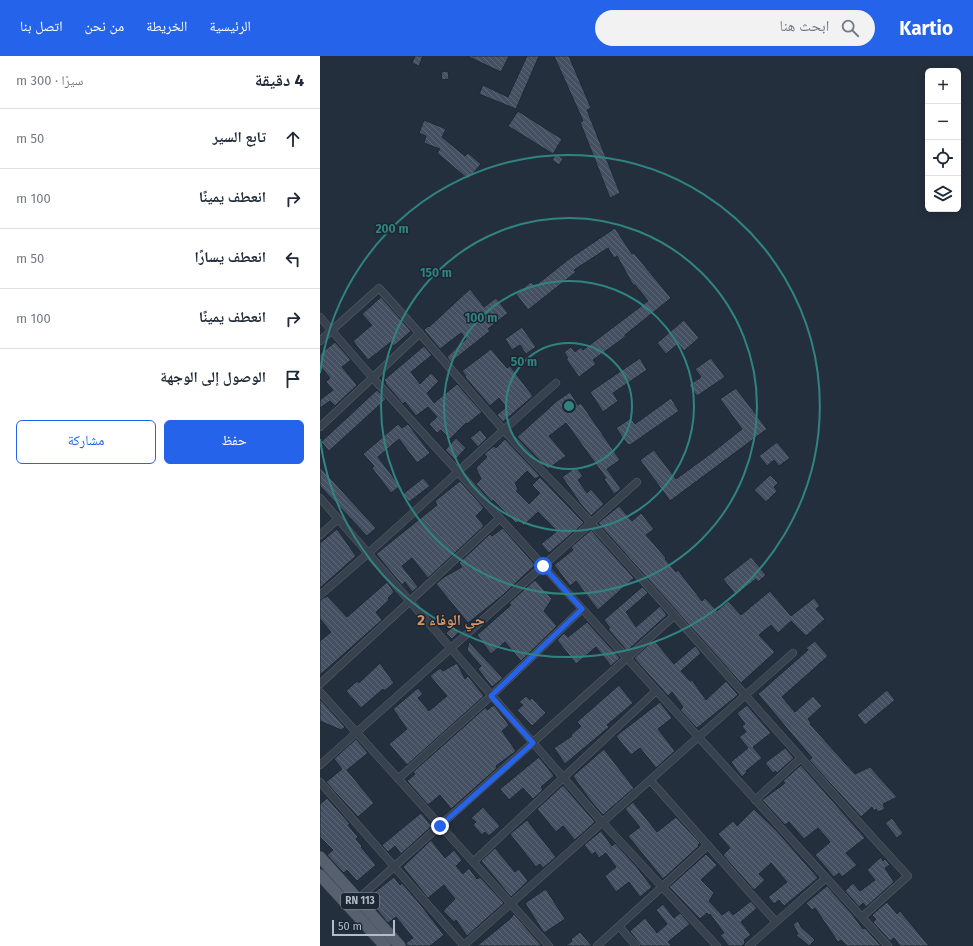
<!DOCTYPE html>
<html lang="ar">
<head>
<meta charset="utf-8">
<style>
  :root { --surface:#fff; --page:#f2f2f3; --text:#1f2937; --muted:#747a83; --line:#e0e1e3; --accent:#2563eb }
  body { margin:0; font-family:"Fira Sans","Noto Naskh Arabic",sans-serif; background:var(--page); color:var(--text); direction:rtl }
  .controls { position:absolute; right:12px; top:12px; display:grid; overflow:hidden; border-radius:6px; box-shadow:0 2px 10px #0003 }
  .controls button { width:36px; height:36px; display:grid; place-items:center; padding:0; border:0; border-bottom:1px solid var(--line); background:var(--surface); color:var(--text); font:20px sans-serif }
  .scale { position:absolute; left:12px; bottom:10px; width:63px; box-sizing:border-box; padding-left:4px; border:2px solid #b4bcc9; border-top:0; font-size:11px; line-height:14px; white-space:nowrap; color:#b4bcc9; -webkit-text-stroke:3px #1d2633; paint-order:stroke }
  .stop { position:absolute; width:12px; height:12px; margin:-9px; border:3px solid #2563eb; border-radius:50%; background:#fff }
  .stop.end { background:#2563eb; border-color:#fff; box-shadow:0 1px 4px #0008 }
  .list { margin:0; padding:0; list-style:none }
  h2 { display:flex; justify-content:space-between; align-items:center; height:52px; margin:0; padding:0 16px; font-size:17px }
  h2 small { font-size:13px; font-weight:400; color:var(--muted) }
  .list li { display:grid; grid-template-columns:26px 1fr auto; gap:12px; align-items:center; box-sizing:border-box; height:60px; padding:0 16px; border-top:1px solid var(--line) }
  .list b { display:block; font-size:15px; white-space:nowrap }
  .list em { font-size:13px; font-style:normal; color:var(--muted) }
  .actions { display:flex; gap:8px; padding:12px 16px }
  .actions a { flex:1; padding:9px 0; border:1px solid var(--accent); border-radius:6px; text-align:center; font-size:14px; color:var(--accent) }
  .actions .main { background:var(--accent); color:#fff }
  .icon { flex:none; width:22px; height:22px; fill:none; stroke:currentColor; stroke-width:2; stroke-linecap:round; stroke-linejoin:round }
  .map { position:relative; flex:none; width:653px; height:890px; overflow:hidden; direction:ltr }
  header { display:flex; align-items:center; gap:24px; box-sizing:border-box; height:56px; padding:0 20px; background:var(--accent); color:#fff }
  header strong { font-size:19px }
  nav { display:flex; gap:22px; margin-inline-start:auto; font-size:14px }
  .search { width:280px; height:36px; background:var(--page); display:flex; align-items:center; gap:10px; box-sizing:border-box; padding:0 14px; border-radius:22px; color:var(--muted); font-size:15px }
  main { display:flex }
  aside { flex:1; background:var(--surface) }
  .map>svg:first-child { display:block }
  .building { fill:url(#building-back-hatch); stroke:#1f2835 }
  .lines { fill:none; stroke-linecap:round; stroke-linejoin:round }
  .minor-casing { stroke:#565f6c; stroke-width:8 }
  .primary-casing { stroke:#414a57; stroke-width:12 }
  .minor { stroke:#38414e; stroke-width:7 }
  .primary { stroke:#56606e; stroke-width:11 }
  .route { stroke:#2563eb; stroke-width:5 }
  .ring { fill:none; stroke:#308480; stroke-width:2 }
  .labels { text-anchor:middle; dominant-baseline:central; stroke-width:3; stroke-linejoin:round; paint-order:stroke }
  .shield { fill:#1d2633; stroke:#878f9c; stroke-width:1 }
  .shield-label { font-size:10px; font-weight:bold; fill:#b4bcc9 }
  .district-label { font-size:15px; font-weight:bold; fill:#d59563; stroke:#1d2633 }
  .centre { fill:#308480; stroke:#1d2633; stroke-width:2 }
  .ring-label { font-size:12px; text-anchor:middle; font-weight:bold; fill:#308480; stroke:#1d2633; stroke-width:3; stroke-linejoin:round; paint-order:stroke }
</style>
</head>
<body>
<header>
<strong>Kartio</strong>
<div class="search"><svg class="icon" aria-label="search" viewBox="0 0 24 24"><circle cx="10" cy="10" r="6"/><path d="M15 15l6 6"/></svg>ابحث هنا</div>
<nav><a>الرئيسية</a><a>الخريطة</a><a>من نحن</a><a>اتصل بنا</a></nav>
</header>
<main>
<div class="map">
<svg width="653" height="890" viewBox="0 0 653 890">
  <defs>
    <pattern id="building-back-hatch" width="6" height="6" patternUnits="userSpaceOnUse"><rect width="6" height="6" fill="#455162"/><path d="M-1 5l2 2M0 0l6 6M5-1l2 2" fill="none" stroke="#5d6877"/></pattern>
  </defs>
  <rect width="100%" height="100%" fill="#242f3e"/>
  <path class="building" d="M95 0H103L99 10 92 7Z
    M147 0H189L181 16Z
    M207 0H219L196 53 159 38 163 29 188 41Z
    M234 0H249L271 52 267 54 300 137 290 142 260 66 263 65Z
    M128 15 129 23 122 24 121 16Z
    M198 55 242 83 233 98 188 70Z
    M104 64 126 73 122 81 145 100 148 97 161 108 148 123 117 97 120 93 104 87 106 80 99 77Z
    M236 98 243 103 239 109 232 104Z
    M295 172 312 198 314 197 351 242 305 279V281L273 304 276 308 259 321 246 303 248 302 244 296 251 291 255 296 261 291 263 294 328 245 315 229H313L297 200 294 202 288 192 254 214 256 216 208 254 196 238 211 226 215 230 249 203Z
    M150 233 164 251 176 242 188 257 168 273 170 275 131 306 127 301 146 283 141 277 120 293 104 274 108 270 109 271Z
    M61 241 91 275 74 290 71 286 48 304 33 285 52 269 42 258Z
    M364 264 379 282 364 295 358 288 346 298 337 287Z
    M202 271 216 291 206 298 200 289 192 294 185 283Z
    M15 286 31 304 22 311 37 329 15 350 10 345 0 352V344L13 334 6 326 10 322 0 310V298Z
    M104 290 112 299 91 316 100 328 111 317 119 325 107 337 114 347 137 328 162 356 147 368 146 367 130 383 121 374 117 377 109 368 117 361 108 351 96 360 85 346 83 348 65 327 66 326 64 324Z
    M171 293 187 312 190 310 213 340 183 366 177 359 186 351 179 342 170 350 145 321 146 320 142 315Z
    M320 302 327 314 293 337 298 345 283 356 270 336Z
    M391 302 405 321 377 340 369 329 381 321 375 313Z
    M416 332 447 373 350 445 320 404 334 394 356 423 393 396 422 373 400 343Z
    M57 334 66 343 9 395 1 386Z
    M250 336 258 349 261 347 300 404 287 413 301 433 294 438 284 423 286 422 246 367 229 380 246 400 228 413 197 381 237 345Z
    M351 342 359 355 310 389 307 388 296 372 311 362 315 368Z
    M78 368 82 372 88 368 110 397 97 407 79 383 58 401 80 430 71 437 52 412 54 410 43 398Z
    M160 374 167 382 158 391 150 382Z
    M136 382 146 392 135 404 125 394Z
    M185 383 220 420 215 423 207 415 195 427 198 433 196 435 209 448 220 437 212 429 220 421 264 467 229 497 221 488 237 475 218 456 203 470 201 465 196 467 173 444 172 446 156 428 161 423 156 412 167 401 164 398 174 390 176 392Z
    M457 386 470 402 459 410 454 404 447 410 439 400Z
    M0 411 56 472 47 480 0 430Z
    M256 411 263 420 258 424 267 437 271 433 284 448 271 460 260 447 242 421Z
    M450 419 458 427 454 431 457 435 446 446 434 434Z
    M103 422 110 430 89 446 83 438Z
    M140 425 164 452 156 460 164 470 108 522 92 502 82 510 98 531 92 536 85 526 82 529 56 498 117 449 115 445Z
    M299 450 312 465 321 457 334 473 326 479 346 502 345 503 356 516 358 514 382 545 385 542 397 555 408 545 421 559 450 535 471 560 494 542 500 550 496 553 505 563 486 580 471 565 458 577 451 569 439 579 455 596 421 627 278 467Z
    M183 472 215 509 183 539 148 567 116 528 124 521 142 511 139 507 170 478 172 480Z
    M17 473 36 500 0 532V487Z
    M271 474 314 522 278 554 256 525 250 530 234 509 253 494 251 491Z
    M431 501 446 519 438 526 436 523 416 539 403 523Z
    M215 524 232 543 224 555 237 570 201 605 185 586 171 598 157 579 191 549 189 547Z
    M67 526 74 536 68 542 69 544 56 556 62 564 0 619V585L11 576 0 563V544L7 540 27 561Z
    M322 531 328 537 306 556 316 571 340 550 347 559 307 595 288 573 290 572 284 564Z
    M267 566 300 602 291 610 276 591 256 608 237 584 244 577 248 581Z
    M133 570 139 576 132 583 126 577Z
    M334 584 354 608 375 590 381 597 361 615 370 625 372 624 386 644 406 625 418 639 377 672 360 654 363 651 352 636 348 640 314 602Z
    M495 585 508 600 462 641 475 656 493 640 502 650 488 663 491 667 490 668 535 718 550 711 577 741 563 748 565 753 558 756 556 753 554 755 552 751 541 761 489 704 492 702 438 638 488 594 486 592Z
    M149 586 183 622 172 631 158 613 161 610 147 594Z
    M60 607 74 627 64 635 63 633 41 652 26 635 37 625 39 627Z
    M137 607 145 623 148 620 164 640 87 709 69 688 87 673 73 653 98 632 103 638 98 642 109 655 127 640 110 620 120 612 123 615Z
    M299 629 313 647 287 669 289 671 245 708 234 692 252 680 251 679 261 670 257 666Z
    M567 634 575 644 545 669 537 659Z
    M206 640 210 644 212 642 226 657 212 670 197 654 203 649 199 646Z
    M0 643 25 671 21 674 0 665Z
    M340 646 352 662 338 673 355 695 336 712 320 692 311 699 296 680Z
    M174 649 189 669 182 675 196 695 176 710 177 712 131 753 120 739 108 749 87 725 95 718 93 716 166 651 167 654Z
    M427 649 451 677 433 691 442 702 426 715 427 716 422 721 411 706 428 692 419 681 426 676 422 670 425 668 417 657Z
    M36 683 48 697 27 714 54 747 38 761 6 726 22 713 14 703Z
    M465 692 474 702 457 717 456 715 453 717 445 707Z
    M284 693 314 732 283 759 270 744 253 720Z
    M219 701 234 720 221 731 223 734 213 743 203 732 189 744 180 733Z
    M481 709 545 782 526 797 537 809 522 821 519 817 514 821 495 799 510 786 498 772 484 783 469 766 465 769 442 744 465 727 463 725Z
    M243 729 275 766 255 784 243 770 236 776 217 753Z
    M7 742 30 768 28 769 38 781 36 783 42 790 41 791 56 809 37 825 27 814 24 817 7 799 13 794 0 781V748Z
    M313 746 337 776 356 761 380 787 378 789 379 790 343 823 308 780 320 771 305 753Z
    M163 751 180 770 169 780 165 776 162 779 153 769 156 766 151 762Z
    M434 753 456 774 498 822 464 850 459 844 454 848 448 841 467 826 451 807 439 818 445 824 434 834 403 799 410 792 398 778 413 765 417 770Z
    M101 757 112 770 81 798 75 790 68 796 62 789Z
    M572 762 583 777 577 782 565 767Z
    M207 764 236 801 223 812 220 808 216 811 190 778Z
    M281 775 292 790 295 787 316 810 332 831 320 841 309 826 296 836 285 820 296 811 286 797 279 802 275 796 272 799 264 789Z
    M111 784 125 802 134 794 142 804 136 810 143 818 149 812 157 823 160 821 184 847 147 880 136 864 134 866 123 855 135 843 124 829 108 842 83 811Z
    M175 792 195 816 199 813 208 825 191 841 161 805Z
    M386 798 397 809 381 824 394 837 389 845 402 859 409 854 413 859 431 845 437 852 421 866 431 879 424 884 425 887 422 890H409L400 879 404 877 390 858 389 859 387 857 380 863 349 831Z
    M561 801 563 805 565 803 570 809 565 812 574 826 546 851 543 847 539 851 525 835 533 827 540 835 555 824 547 814Z
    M74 821 80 829 82 827 100 848 124 879 110 890H87L86 887 93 882 76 861 68 867 47 842Z
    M507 830 532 858 543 873 545 872 561 890H527L521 884 518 886 495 852 492 854 486 847Z
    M226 833 245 863 224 877 205 847Z
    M567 846 577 858 580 855 609 890H580L574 882 570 885 553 866 556 863 552 859Z
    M343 848 354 862 360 857 370 868 348 886 352 890H321L310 875 325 862 337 877 347 868 336 854Z
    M194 858 222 890H157L190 863Z
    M478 865 481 871 495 884 489 890 476 879 478 878 473 868Z
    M260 876 272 890H246L252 885 251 883Z"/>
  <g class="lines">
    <g class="minor-casing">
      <path id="minor" d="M0 261 52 321 568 890
        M0 285 59 232C101 278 141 325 182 372 211 405 243 435 272 468 378 584 481 704 588 820L542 861
        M0 371 100 277
        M0 442 282 766 397 890
        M0 479 18 463
        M0 539C81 471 156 397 236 327
        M0 628 180 462
        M0 636 229 890
        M0 709 317 426
        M78 723 171 640 262 553
        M330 724 456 866
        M0 726 144 890
        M435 744 480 703
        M153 806 336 635
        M38 843 354 560
        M299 870 316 890
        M143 890 473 597
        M277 890 388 789
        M429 890 506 822"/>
    </g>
    <g class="primary-casing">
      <path id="primary" d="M0 801 80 890
        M0 819 65 890"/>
    </g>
    <use href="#minor" class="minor"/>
    <use href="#primary" class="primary"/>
  </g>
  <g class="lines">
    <path class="route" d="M120 770 213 687 171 640 262 553 223 510"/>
  </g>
  <g class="ring">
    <circle cx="249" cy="350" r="63"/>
    <circle cx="249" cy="350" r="125"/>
    <circle cx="249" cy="350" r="188"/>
    <path d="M0 317A251 251 0 1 1 0 383"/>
  </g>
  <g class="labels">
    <rect class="shield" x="21" y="837" width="38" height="16" rx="3"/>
    <g class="shield-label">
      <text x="40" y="845">RN 113</text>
    </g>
    <g class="district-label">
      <text x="131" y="564">حي الوفاء 2</text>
    </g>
  </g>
  <circle cx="249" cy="350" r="6" class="centre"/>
  <g class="ring-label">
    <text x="72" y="177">200 m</text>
    <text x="116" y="221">150 m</text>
    <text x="161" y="266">100 m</text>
    <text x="204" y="310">50 m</text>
  </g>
</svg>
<div class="controls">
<button>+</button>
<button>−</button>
<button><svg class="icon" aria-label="locate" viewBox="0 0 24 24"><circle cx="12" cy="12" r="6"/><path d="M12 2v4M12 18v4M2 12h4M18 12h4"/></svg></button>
<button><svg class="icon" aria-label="layers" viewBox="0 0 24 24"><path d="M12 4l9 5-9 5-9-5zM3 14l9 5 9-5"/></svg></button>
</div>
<div class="scale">50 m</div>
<div class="stop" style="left:223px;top:510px"></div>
<div class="stop end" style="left:120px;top:770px"></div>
</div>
<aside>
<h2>4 دقيقة<small>سيرًا · 300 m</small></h2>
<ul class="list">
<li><svg class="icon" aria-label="ahead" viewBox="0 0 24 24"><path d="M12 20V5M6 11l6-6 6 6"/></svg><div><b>تابع السير</b></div><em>50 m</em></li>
<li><svg class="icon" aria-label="right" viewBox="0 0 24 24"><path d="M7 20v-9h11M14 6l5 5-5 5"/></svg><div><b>انعطف يمينًا</b></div><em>100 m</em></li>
<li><svg class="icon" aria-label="left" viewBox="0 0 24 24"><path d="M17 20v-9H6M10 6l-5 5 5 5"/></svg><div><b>انعطف يسارًا</b></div><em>50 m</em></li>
<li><svg class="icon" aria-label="right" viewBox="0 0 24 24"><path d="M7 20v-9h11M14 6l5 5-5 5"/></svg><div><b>انعطف يمينًا</b></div><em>100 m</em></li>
<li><svg class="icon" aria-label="arrive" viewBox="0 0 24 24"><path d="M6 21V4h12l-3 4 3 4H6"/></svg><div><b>الوصول إلى الوجهة</b></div></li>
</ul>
<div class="actions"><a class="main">حفظ</a><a>مشاركة</a></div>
</aside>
</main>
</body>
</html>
